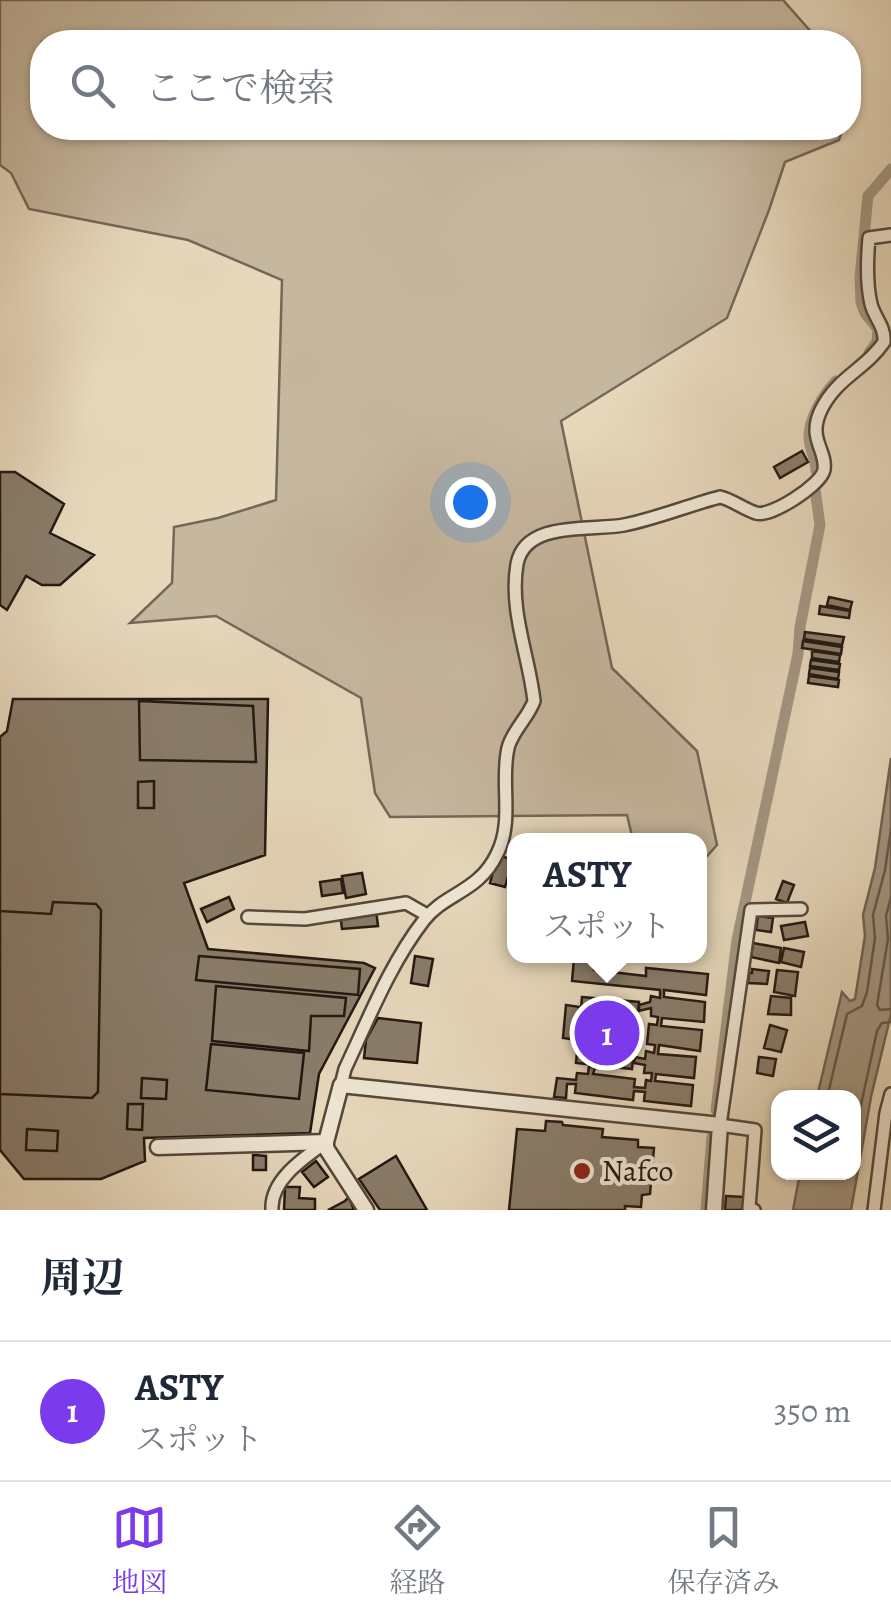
<!DOCTYPE html>
<html lang="ja">
<head>
<meta charset="utf-8">
<style>
  :root { --surface:#fff; --page:#f6f6f7; --text:#1f2937; --muted:#747a83; --line:#e0e1e3; --accent:#7c3aed }
  body { margin:0; font-family:Alegreya,"Noto Serif JP",serif; background:var(--page); color:var(--text) }
  .controls { position:absolute; right:30px; bottom:30px; display:grid; overflow:hidden; border-radius:20px; box-shadow:0 2px 8px #0004 }
  .controls button { width:90px; height:90px; display:grid; place-items:center; padding:0; border:0; border-bottom:2px solid var(--line); background:var(--surface); color:var(--text); font:50px sans-serif }
  .you { position:absolute; left:470px; top:502px; width:35px; height:35px; margin:-25px; border:8px solid #fff; border-radius:50%; background:#1a73e8; box-shadow:0 0 0 15px #1a73e833 }
  .badge { display:grid; place-items:center; width:65px; height:65px; border-radius:50%; background:var(--accent); color:#fff; font-size:32px; font-weight:700 }
  .pin { position:absolute; translate:-50% -50%; border:5px solid #fff; box-shadow:0 2px 10px #0006 }
  .popup { position:absolute; left:507px; top:833px; width:200px; height:130px; box-sizing:border-box; display:grid; place-content:center; border-radius:20px; background:var(--surface); filter:drop-shadow(0 2px 8px #0005); font-size:32px; white-space:nowrap; color:var(--muted) }
  .popup b { font-size:38px; color:var(--text) }
  .popup::after { content:''; position:absolute; left:50%; top:100%; margin-left:-20px; border:20px solid transparent; border-top-color:var(--surface) }
  .list { margin:0; padding:0; list-style:none }
  h2 { display:flex; justify-content:space-between; align-items:center; height:130px; margin:0; padding:0 40px; font-size:42px }
  h2 small { font-size:32px; font-weight:400; color:var(--muted) }
  .list li { display:grid; grid-template-columns:65px 1fr auto; gap:30px; align-items:center; box-sizing:border-box; height:140px; padding:0 40px; border-top:2px solid var(--line) }
  .list b { display:block; font-size:38px; white-space:nowrap }
  .list p { margin:0; font-size:32px; white-space:nowrap; color:var(--muted) }
  .list em { font-size:32px; font-style:normal; color:var(--muted) }
  .icon { flex:none; width:55px; height:55px; fill:none; stroke:currentColor; stroke-width:2; stroke-linecap:round; stroke-linejoin:round }
  .map { position:relative; flex:none; width:891px; height:1210px; overflow:hidden }
  .search { position:absolute; background:var(--surface); box-shadow:0 2px 8px #0004; left:30px; right:30px; top:30px; height:110px; display:flex; align-items:center; gap:25px; box-sizing:border-box; padding:0 35px; border-radius:40px; color:var(--muted); font-size:38px }
  .sheet { height:270px; background:var(--surface) }
  nav { display:flex; justify-content:space-around; align-items:center; box-sizing:border-box; height:140px; border-top:2px solid var(--line); background:var(--surface); font-size:28px; color:var(--muted) }
  nav a { display:grid; justify-items:center; gap:5px }
  nav .on { color:var(--accent) }
  .map>svg:first-child { display:block }
  .green { fill:#c6b79f; stroke:#746858; stroke-width:2.5 }
  .water { fill:#a49782; stroke:#706455; stroke-width:2.5 }
  .lines { fill:none; stroke-linecap:round; stroke-linejoin:round }
  .shore { stroke:#64584a; stroke-width:2.5 }
  .canal { stroke:#a49782; stroke-width:11 }
  .building { fill:#897c6a; stroke:#231812; stroke-width:2.5 }
  .minor-casing { stroke:#54483c; stroke-width:16 }
  .tertiary-casing { stroke:#54483c; stroke-width:19 }
  .minor { stroke:#efe6d3; stroke-width:11 }
  .tertiary { stroke:#efe6d3; stroke-width:14 }
  .poi-dot { fill:#8f2418; stroke:#efe6d3; stroke-width:4 }
  .labels { text-anchor:middle; dominant-baseline:central; stroke-width:8; stroke-linejoin:round; paint-order:stroke }
  .poi-label { font-size:30px; fill:#231812; stroke:#efe6d3; text-anchor:start }
</style>
</head>
<body>
<div class="map">
<svg width="891" height="1210" viewBox="0 0 891 1210">
  <rect width="100%" height="100%" fill="#e7d8bc"/>
  <filter id="stains"><feTurbulence type="fractalNoise" baseFrequency=".002" numOctaves="4"/><feColorMatrix values="0 0 0 0 .2 0 0 0 0 .09 0 0 0 0 .02 0 0 0 .5 -.17"/></filter>
  <radialGradient id="worn" r=".72"><stop offset=".6" stop-color="#630" stop-opacity="0"/><stop offset="1" stop-color="#630" stop-opacity=".3"/></radialGradient>
  <path class="green" d="M0 0H783L820 42H42V128H843L839 140 785 162 769 210 727 318 561 421 612 668 697 751 717 845 700 864V840H633L627 815 390 817 375 793 361 698 216 616 130 623 172 583 174 527 218 518 276 500 282 280 188 240 29 209 11 173 0 165Z"/>
  <path class="water" d="M891 758V1014L871 1097 851 1210H793L800 1173 854 1172V1098L817 1097 842 992 850 1001 855 999 865 936 863 915 875 868Z"/>
  <g class="lines">
    <path class="shore" d="M891 897 886 916 888 939 877 1005 880 1010 891 1009
      M827 1098 847 1014 862 1006 867 992 875 938 873 915 885 870 891 829
      M854 1137 877 1031 882 1023 891 1022"/>
    <path class="canal" d="M869 353 877 342 878 329 865 313 861 302 860 277 868 196 891 169
      M816 471C816 459 810 450 809 439 808 419 823 395 836 381
      M716 1110 737 940 798 654 800 627 820 525 815 489
      M706 1210 712 1137"/>
  </g>
  <path class="building" d="M802 451 808 462 780 478 774 467Z
    M0 472H15L64 504 50 533 94 555 60 585H42L26 576 7 610 0 605Z
    M829 597 852 602 850 610 827 605Z
    M820 606 850 611 849 618 819 614Z
    M805 632 844 637 842 645 804 639Z
    M803 641 842 647 841 654 802 648Z
    M812 651 840 655 839 662 812 658Z
    M811 660 840 664 839 670 810 666Z
    M810 668 839 672 838 679 809 674Z
    M809 676 839 680 838 687 808 683Z
    M13 699H268L265 855 184 883 208 949 364 963 375 968 319 1074 310 1133 144 1138 145 1161 101 1179H24L0 1150V737L7 731Z
    M139 701 253 706 256 762 140 760Z
    M154 781V808H138V782Z
    M498 855 513 860 505 887 490 883Z
    M362 873 366 894 346 898 342 876Z
    M341 879 343 893 322 896 320 882Z
    M783 881 794 885 787 903 776 899Z
    M229 897 234 909 207 922 201 909Z
    M53 902 96 904 101 910 98 1092 92 1098 0 1094V911L51 914Z
    M376 910 378 926 342 929 340 913Z
    M758 916 773 918 771 932 756 930Z
    M805 922 808 936 784 940 781 926Z
    M753 943 781 948 779 963 751 957Z
    M784 948 804 952 801 967 781 962Z
    M199 956 360 969 358 995 196 980Z
    M415 956 433 959 428 986 411 983Z
    M574 959 594 962V970L646 976V968L708 974 706 995 664 990V997L705 1002 704 1022 662 1018 661 1026 702 1030 700 1051 659 1045 658 1054 696 1057 694 1078 656 1074 655 1081 693 1085 691 1106 644 1101 645 1092 634 1091 633 1100 575 1093 576 1084H567L566 1098 554 1097 557 1078 576 1080 577 1073 588 1074 589 1066 595 1068 593 1074 635 1079 634 1087 645 1088 646 1080 651 1081 652 1073H644L645 1065 634 1063 635 1057 645 1059 646 1051 654 1053 655 1045 647 1044 649 1024 657 1025 658 1017 651 1016V1008L639 1011V1005L650 1002 651 996 660 998V990L572 981Z
    M752 969 769 971 767 984 748 983 749 973H752Z
    M777 970 798 972 795 996 774 992Z
    M216 986 346 998 344 1016H311L309 1051 212 1041Z
    M771 996 791 998V1015L768 1014Z
    M582 997 639 1002 632 1069 576 1063Z
    M566 1005 580 1007 577 1040 563 1038Z
    M378 1018 421 1023 417 1063 364 1058 366 1040Z
    M770 1025 787 1030 781 1052 764 1048Z
    M211 1044 304 1053 299 1099 206 1090Z
    M759 1057 776 1059 773 1076 757 1073Z
    M142 1078 167 1080 166 1099 141 1098Z
    M128 1104H143L142 1130 127 1129Z
    M546 1121 562 1122 563 1125 603 1129 602 1137 638 1140V1147L654 1148 650 1194 642 1195 641 1207 625 1206V1210H509L517 1129 545 1131Z
    M27 1129 58 1131 57 1151 26 1150Z
    M253 1155 266 1156V1170H253Z
    M396 1156 427 1210H380L359 1179Z
    M316 1161 328 1177 314 1187 302 1172Z
    M285 1187H300L299 1198 315 1199V1210H284Z
    M726 1196 744 1197 743 1210H725Z
    M349 1197 354 1210H328L345 1201Z"/>
  <g class="lines">
    <g class="minor-casing">
      <path id="minor" d="M248 917 305 919 406 903 427 915
        M341 1085 345 1069C369 1018 390 964 424 920 445 893 479 892 497 854 514 821 500 782 508 748 512 731 528 718 534 701 529 656 509 610 517 564 525 520 592 531 624 525 655 519 689 505 720 497 733 500 743 509 756 513 770 518 821 485 824 470 827 450 807 439 821 410 837 377 865 370 884 342 885 326 875 319 871 304 866 283 867 260 869 238L891 235
        M272 1210C270 1180 304 1158 326 1142
        M754 1210 749 1208 755 1130 720 1125 751 910 801 909
        M874 1210 886 1113 891 1094"/>
    </g>
    <g class="tertiary-casing">
      <path id="tertiary" d="M158 1147 326 1142
        M366 1210 326 1148V1142L341 1085 720 1125 714 1210"/>
    </g>
    <use href="#minor" class="minor"/>
    <use href="#tertiary" class="tertiary"/>
  </g>
  <circle class="poi-dot" cx="582" cy="1171" r="10"/>
  <g class="labels">
    <g class="poi-label">
      <text x="602" y="1171">Nafco</text>
    </g>
  </g>
  <rect width="100%" height="100%" filter="url(#stains)"/>
  <rect width="100%" height="100%" fill="url(#worn)"/>
</svg>
<div class="controls">
<button><svg class="icon" aria-label="layers" viewBox="0 0 24 24"><path d="M12 4l9 5-9 5-9-5zM3 14l9 5 9-5"/></svg></button>
</div>
<div class="you"></div>
<div class="pin badge" style="left:607px;top:1033px">1</div>
<div class="popup"><b>ASTY</b>スポット</div>
<div class="search"><svg class="icon" aria-label="search" viewBox="0 0 24 24"><circle cx="10" cy="10" r="6"/><path d="M15 15l6 6"/></svg>ここで検索</div>
</div>
<section class="sheet">
<h2>周辺<small></small></h2>
<ul class="list">
<li><span class="badge">1</span><div><b>ASTY</b><p>スポット</p></div><em>350 m</em></li>
</ul>
</section>
<nav>
<a class="on"><svg class="icon" aria-label="map" viewBox="0 0 24 24"><path d="M3 6l6-2 6 2 6-2v14l-6 2-6-2-6 2zM9 4v14M15 6v14"/></svg>地図</a>
<a><svg class="icon" aria-label="directions" viewBox="0 0 24 24"><path d="M12 3l9 9-9 9-9-9zM9 14v-3h6M13 9l2 2-2 2"/></svg>経路</a>
<a><svg class="icon" aria-label="saved" viewBox="0 0 24 24"><path d="M7 4h10v16l-5-4-5 4z"/></svg>保存済み</a>
</nav>
</body>
</html>
